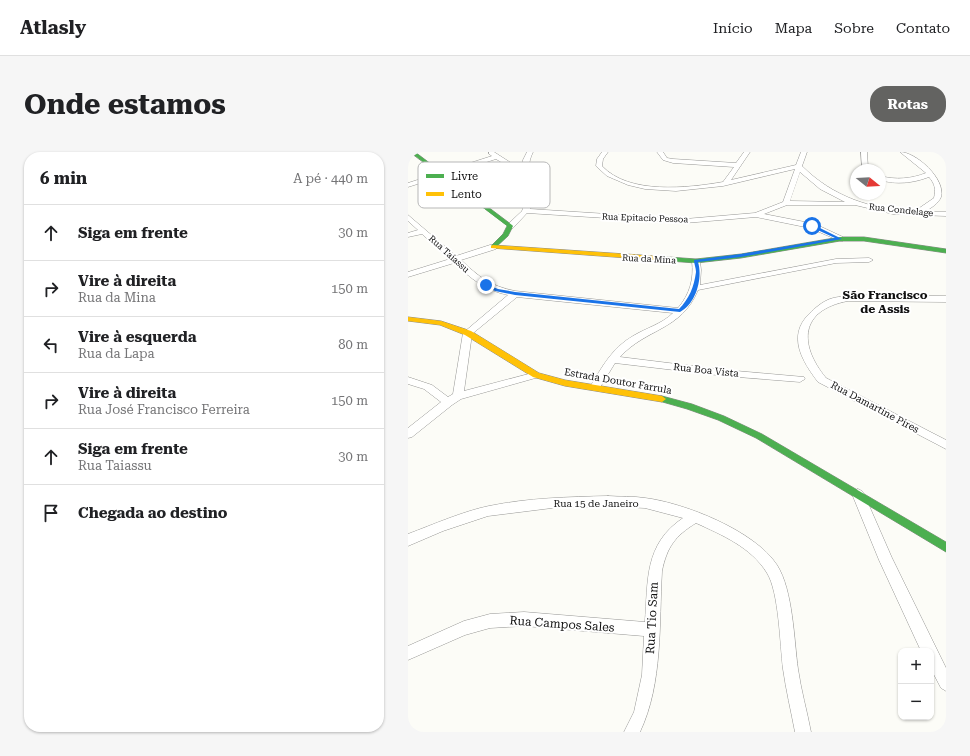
<!DOCTYPE html>
<html lang="pt">
<head>
<meta charset="utf-8">
<style>
  :root { --surface:#fff; --page:#f6f6f6; --text:#202124; --muted:#757577; --line:#e0e0e0; --accent:#636361 }
  body { margin:0; font-family:"Roboto Serif",serif; background:var(--page); color:var(--text) }
  .controls { position:absolute; right:12px; bottom:12px; display:grid; overflow:hidden; border-radius:8px; box-shadow:0 1px 3px #0004 }
  .controls button { width:36px; height:36px; display:grid; place-items:center; padding:0; border:0; border-bottom:1px solid var(--line); background:var(--surface); color:var(--text); font:20px sans-serif }
  .compass { position:absolute; left:442px; top:12px; width:36px; height:36px; border-radius:50%; background:var(--surface); box-shadow:0 1px 3px #0004; rotate:108deg }
  .stop { position:absolute; width:12px; height:12px; margin:-9px; border:3px solid #1a73e8; border-radius:50%; background:#fff }
  .stop.end { background:#1a73e8; border-color:#fff; box-shadow:0 1px 4px #0008 }
  .list { margin:0; padding:0; list-style:none }
  h2 { display:flex; justify-content:space-between; align-items:center; height:52px; margin:0; padding:0 16px; font-size:17px }
  h2 small { font-size:13px; font-weight:400; color:var(--muted) }
  .list li { display:grid; grid-template-columns:26px 1fr auto; gap:12px; align-items:center; box-sizing:border-box; height:56px; padding:0 16px; border-top:1px solid var(--line) }
  .list b { display:block; font-size:15px; white-space:nowrap }
  .list p { margin:0; font-size:13px; white-space:nowrap; color:var(--muted) }
  .list em { font-size:13px; font-style:normal; color:var(--muted) }
  .icon { flex:none; width:22px; height:22px; fill:none; stroke:currentColor; stroke-width:2; stroke-linecap:round; stroke-linejoin:round }
  .map { position:relative; flex:none; width:538px; height:580px; overflow:hidden; border-radius:16px }
  header { display:flex; align-items:center; gap:24px; box-sizing:border-box; height:56px; padding:0 20px; background:var(--surface); border-bottom:1px solid var(--line) }
  header strong { font-size:19px }
  nav { display:flex; gap:22px; margin-inline-start:auto; font-size:14px }
  .intro { display:flex; align-items:center; justify-content:space-between; box-sizing:border-box; height:96px; padding:0 24px }
  h1 { margin:0; font-size:28px }
  .button { padding:10px 18px; border-radius:16px; background:var(--accent); color:#fff; font-size:14px; font-weight:700 }
  main { display:flex; gap:24px; padding:0 24px }
  aside { flex:1; background:var(--surface); border-radius:16px; box-shadow:0 1px 3px #0004 }
  .map>svg:first-child { display:block }
  .lines { fill:none; stroke-linecap:round; stroke-linejoin:round }
  .street-casing { stroke:#969694; stroke-width:1 }
  .fast-casing { stroke:#8d8d8b; stroke-width:1 }
  .slow-casing { stroke:#8d8d8b; stroke-width:1 }
  .street { fill:#fffffe; fill-rule:evenodd }
  .fast { fill:#4caf50; fill-rule:evenodd }
  .slow { fill:#ffc107; fill-rule:evenodd }
  .route { fill:#1a73e8 }
  .labels { text-anchor:middle; dominant-baseline:central; stroke-width:4; stroke-linejoin:round; paint-order:stroke }
  .far-street-label { font-size:9px; fill:#101010; stroke:#fff }
  .street-label { font-size:10px; fill:#101010; stroke:#fff }
  .far-district-label { font-size:12px; font-weight:bold; fill:#101010; stroke:#fff }
  .near-street-label { font-size:12px; fill:#101010; stroke:#fff }
  .key { fill:#fff; stroke:#b7b7b7; stroke-width:1 }
  .key-label { font-size:11px; fill:#101010 }
</style>
</head>
<body>
<header>
<strong>Atlasly</strong>
<nav><a>Início</a><a>Mapa</a><a>Sobre</a><a>Contato</a></nav>
</header>
<div class="intro"><h1>Onde estamos</h1><a class="button">Rotas</a></div>
<main>
<aside>
<h2>6 min<small>A pé · 440 m</small></h2>
<ul class="list">
<li><svg class="icon" aria-label="ahead" viewBox="0 0 24 24"><path d="M12 20V5M6 11l6-6 6 6"/></svg><div><b>Siga em frente</b></div><em>30 m</em></li>
<li><svg class="icon" aria-label="right" viewBox="0 0 24 24"><path d="M7 20v-9h11M14 6l5 5-5 5"/></svg><div><b>Vire à direita</b><p>Rua da Mina</p></div><em>150 m</em></li>
<li><svg class="icon" aria-label="left" viewBox="0 0 24 24"><path d="M17 20v-9H6M10 6l-5 5 5 5"/></svg><div><b>Vire à esquerda</b><p>Rua da Lapa</p></div><em>80 m</em></li>
<li><svg class="icon" aria-label="right" viewBox="0 0 24 24"><path d="M7 20v-9h11M14 6l5 5-5 5"/></svg><div><b>Vire à direita</b><p>Rua José Francisco Ferreira</p></div><em>150 m</em></li>
<li><svg class="icon" aria-label="ahead" viewBox="0 0 24 24"><path d="M12 20V5M6 11l6-6 6 6"/></svg><div><b>Siga em frente</b><p>Rua Taiassu</p></div><em>30 m</em></li>
<li><svg class="icon" aria-label="arrive" viewBox="0 0 24 24"><path d="M6 21V4h12l-3 4 3 4H6"/></svg><div><b>Chegada ao destino</b></div></li>
</ul>
</aside>
<div class="map">
<svg width="538" height="580" viewBox="0 0 538 580">
  <rect width="100%" height="100%" fill="#fcfcf7"/>
  <g class="lines">
    <g class="street-casing">
      <path id="street" d="M81 0H86L114 18 115 8 119 0H125C114 22 129 37 122 57L277 67 347 61 375 50 387 17 315 34 268 39 237 37 220 33 199 24 188 14 189 7 194 0H200L195 7 194 14C221 43 280 36 315 30L326 15 265 11 255 8 249 0H255L259 6 265 7 328 11 336 0H342L323 28 388 13 393 0H399L394 14C425 45 464 58 507 59L526 46C528 37 527 32 521 25 505 31 489 33 472 28V24C488 28 503 27 518 21L492 0C508 0 538 27 533 45 530 52 523 56 516 60H538V64L485 62 447 53H379L356 62 407 72 435 85V89H432L402 76 348 65 277 71 119 61 105 76H102L98 74 114 59 117 51 114 23 88 7 0 35V31L84 4 81 2ZM392 20 412 37 437 50 382 49Z
        M453 0H459L460 16 462 18H455L454 16Z
        M0 63 48 104 82 93H88V97L53 108C71 125 82 134 107 139L270 156C282 142 286 127 284 109L288 107 292 109 293 118 292 133 428 107 461 106 465 108 461 110 428 111 290 138C273 179 238 176 212 205L317 218 396 225 397 227 392 230 317 224 207 211 191 237H183L182 235C194 215 204 196 225 184 238 176 254 172 265 161L109 145 64 182 56 239 128 220 131 221 133 223 131 225 53 247 44 253 4 285 0 286V276L33 250 16 237 0 232V225L24 233 40 245 45 242 55 181 100 143C76 138 64 127 46 111L0 125V120L42 107 14 82 0 85V81L10 78 0 69Z
        M440 143 538 144V150L440 149C392 158 390 192 418 226L538 288V297L410 230C394 209 379 184 401 162 407 156 414 150 422 147 427 145 434 145 440 143Z
        M450 337 454 339 456 342 484 406 538 516V539L533 536 523 517V499H513L471 408 444 342 446 339Z
        M200 344C212 345 225 344 237 346 277 351 347 379 369 413 385 438 386 488 390 517 393 538 399 559 403 580H387C383 559 378 538 375 517 372 493 371 440 359 421 343 395 314 383 288 371 267 384 259 395 254 419 251 472 255 531 232 580H216L226 560 234 523 236 484 116 474 82 476 57 483 0 508V494L56 469 82 462 116 460 237 470C240 429 236 392 275 366L237 356 200 354 144 356 80 364 35 379 0 394V382C24 373 56 359 81 354 120 346 160 345 200 344Z"/>
    </g>
    <g class="fast-casing">
      <path id="fast" d="M2 0H7L104 73 105 74 100 84 87 96H83V94L95 82 99 74Z
        M432 85H456L538 97V101L456 89H432L333 106 288 111 247 108 244 106 247 104 288 107 333 102Z
        M254 244 284 252 316 264 354 282 538 390V400L348 286 310 268 279 257 251 249 250 247 251 245Z"/>
    </g>
    <g class="slow-casing">
      <path id="slow" d="M85 93 247 104 250 106 247 108 83 96V94Z
        M0 165 33 169 63 179 131 221 157 228 254 244 258 247 254 250 157 234 125 225 57 183 32 173 0 169Z"/>
    </g>
    <use href="#street" class="street"/>
    <use href="#fast" class="fast"/>
    <use href="#slow" class="slow"/>
  </g>
  <path class="route" d="M403 73H406L434 87 333 105 290 110C295 126 288 152 272 160L107 143 87 139 75 133 78 132 90 137 107 140 271 157C281 147 286 135 288 120 288 116 286 112 286 108L333 102 427 86 403 75Z"/>
  <g class="labels">
    <g class="far-street-label">
      <text transform="translate(493 58) rotate(6)">Rua Condelage</text>
      <text transform="translate(237 66) rotate(2)">Rua Epitacio Pessoa</text>
      <text transform="translate(41 102) rotate(42)">Rua Taiassu</text>
      <text transform="translate(241 107) rotate(3)">Rua da Mina</text>
    </g>
    <g class="street-label">
      <text transform="translate(298 218) rotate(6)">Rua Boa Vista</text>
      <text transform="translate(210 229) rotate(10)">Estrada Doutor Farrula</text>
      <text transform="translate(467 255) rotate(28)">Rua Damartine Pires</text>
      <text x="188" y="351">Rua 15 de Janeiro</text>
    </g>
    <g class="far-district-label">
      <text x="477" y="143">São Francisco<tspan x="477" dy="14">de Assis</tspan></text>
    </g>
    <g class="near-street-label">
      <text transform="translate(244 466) rotate(-87)">Rua Tio Sam</text>
      <text transform="translate(154 472) rotate(4)">Rua Campos Sales</text>
    </g>
  </g>
  <rect x="10" y="10" width="132" height="46" rx="6" class="key"/>
  <rect x="18" y="22" width="18" height="4" fill="#4caf50"/>
  <rect x="18" y="40" width="18" height="4" fill="#ffc107"/>
  <g class="key-label">
    <text x="43" y="28">Livre</text>
    <text x="43" y="46">Lento</text>
  </g>
</svg>
<div class="controls">
<button>+</button>
<button>−</button>
</div>
<svg class="compass" viewBox="-18 -18 36 36"><path d="M0-13l5 13h-10z" fill="#e53935"/><path d="M0 13l5-13h-10z" fill="#757577"/></svg>
<div class="stop" style="left:404px;top:74px"></div>
<div class="stop end" style="left:78px;top:133px"></div>
</div>
</main>
</body>
</html>
